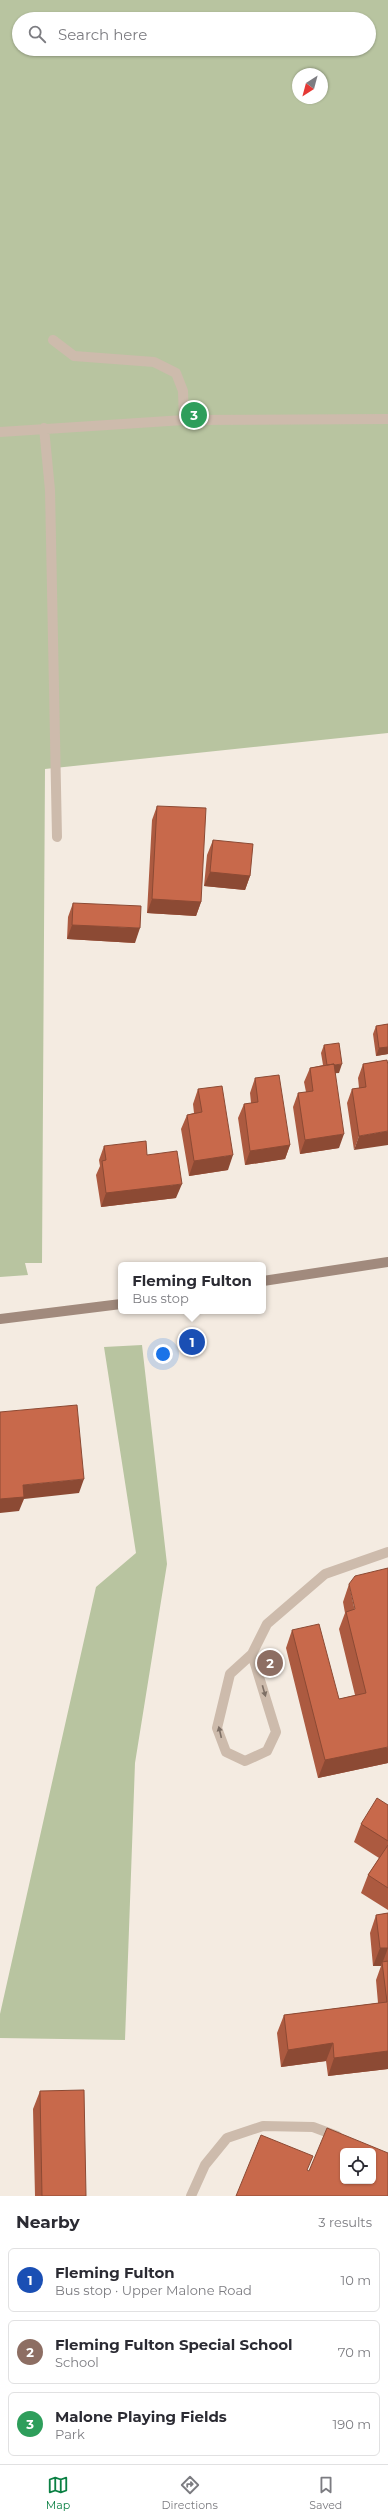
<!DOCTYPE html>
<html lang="en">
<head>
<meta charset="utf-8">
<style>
  :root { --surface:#fff; --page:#f7f7f7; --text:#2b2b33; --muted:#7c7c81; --line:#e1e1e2; --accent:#0b8043 }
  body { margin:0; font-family:Montserrat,sans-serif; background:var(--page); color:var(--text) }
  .controls { position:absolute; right:12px; bottom:12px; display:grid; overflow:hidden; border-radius:6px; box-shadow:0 1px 3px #0004 }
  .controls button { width:36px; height:36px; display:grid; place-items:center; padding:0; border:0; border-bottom:1px solid var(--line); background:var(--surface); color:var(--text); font:20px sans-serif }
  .compass { position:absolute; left:292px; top:68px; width:36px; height:36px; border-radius:50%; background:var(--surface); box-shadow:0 1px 3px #0004; rotate:216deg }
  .you { position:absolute; left:163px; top:1354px; width:14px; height:14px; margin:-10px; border:3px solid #fff; border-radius:50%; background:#1a73e8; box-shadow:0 0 0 6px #1a73e833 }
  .badge { display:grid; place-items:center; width:26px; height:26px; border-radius:50%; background:var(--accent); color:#fff; font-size:13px; font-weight:700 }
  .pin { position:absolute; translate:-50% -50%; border:2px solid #fff; box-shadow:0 1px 4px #0006 }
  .popup { position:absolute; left:118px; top:1262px; width:148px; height:52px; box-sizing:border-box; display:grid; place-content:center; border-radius:6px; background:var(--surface); filter:drop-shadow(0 1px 3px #0005); font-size:13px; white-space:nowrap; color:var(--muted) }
  .popup b { font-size:15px; color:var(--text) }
  .popup::after { content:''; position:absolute; left:50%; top:100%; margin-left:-8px; border:8px solid transparent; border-top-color:var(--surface) }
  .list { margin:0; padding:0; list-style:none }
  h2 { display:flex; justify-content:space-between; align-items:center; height:52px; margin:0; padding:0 16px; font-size:17px }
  h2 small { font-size:13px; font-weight:400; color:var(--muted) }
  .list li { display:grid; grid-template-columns:26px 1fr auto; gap:12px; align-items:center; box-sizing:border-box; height:64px; margin:0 8px 8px; padding:0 8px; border:1px solid var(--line); border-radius:6px }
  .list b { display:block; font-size:15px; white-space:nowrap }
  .list p { margin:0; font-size:13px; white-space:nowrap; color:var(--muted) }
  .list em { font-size:13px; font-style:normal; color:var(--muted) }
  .icon { flex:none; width:22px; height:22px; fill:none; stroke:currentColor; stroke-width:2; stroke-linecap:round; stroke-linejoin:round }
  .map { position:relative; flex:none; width:388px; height:2196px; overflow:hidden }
  .search { position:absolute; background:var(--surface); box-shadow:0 1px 3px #0004; left:12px; right:12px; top:12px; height:44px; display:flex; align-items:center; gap:10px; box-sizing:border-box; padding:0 14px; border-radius:22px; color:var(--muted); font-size:15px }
  .sheet { height:268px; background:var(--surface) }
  nav { display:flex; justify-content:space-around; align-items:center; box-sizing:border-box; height:56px; border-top:1px solid var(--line); background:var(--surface); font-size:11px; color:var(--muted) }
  nav a { display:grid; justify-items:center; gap:2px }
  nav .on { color:var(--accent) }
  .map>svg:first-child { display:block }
  .green { fill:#b8c4a0; fill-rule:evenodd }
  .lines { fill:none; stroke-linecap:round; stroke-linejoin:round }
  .service { stroke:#cdbbac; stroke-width:10 }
  .secondary { stroke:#a18a7d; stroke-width:10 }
  .wall { fill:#ac5a40 }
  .shaded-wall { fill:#8c4a34 }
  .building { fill:#c8694b; stroke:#8c4a34; fill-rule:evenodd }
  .oneway { fill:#7d6f65 }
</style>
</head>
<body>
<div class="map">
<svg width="388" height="2196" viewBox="0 0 388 2196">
  <rect width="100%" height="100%" fill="#f4ebe1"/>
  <path class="green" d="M0 0H388V733L45 769 42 1263H25L28 1275 0 1277ZM19 19H369V49H19ZM298 74H322V98H298Z
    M142 1345 167 1564 135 1763 125 2040 0 2038V2014L96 1587 136 1553 104 1347Z"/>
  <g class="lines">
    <path class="service" d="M53 340 74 356 154 362 176 373 183 391 184 420
      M44 428 50 490 57 837
      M0 432 184 420 388 419
      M252 1654 276 1732 267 1751 245 1761 226 1752 217 1728 230 1674 252 1654 267 1624 325 1574 388 1552
      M191 2196 205 2165 227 2138 263 2126 313 2127 337 2136"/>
    <path class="secondary" d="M263 1281 388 1262
      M0 1319 121 1304"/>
  </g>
  <path class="wall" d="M157 806 201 902 196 916 147 913 152 820Z
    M213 840 250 876 245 890 204 886 207 855Z
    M73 903 135 943 67 939 68 917Z
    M388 1024V1054L376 1056 373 1034 376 1026Z
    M324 1045 339 1073H335L339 1148 300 1154 293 1107 298 1093 306 1092 304 1082 310 1068 323 1065 321 1053Z
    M387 1060 354 1150 347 1103 352 1089 359 1088 358 1078 363 1064Z
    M255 1078 290 1145 285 1159 245 1165 238 1118 244 1104 251 1103 250 1093Z
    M198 1089 228 1170 189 1176 181 1129 187 1115 194 1113 193 1104Z
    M104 1146 147 1155 176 1198 101 1207 96 1175 100 1166 99 1160Z
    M349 1584 388 1763 318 1778 286 1648 292 1630 339 1699 355 1695 339 1629 345 1613 343 1602Z
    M388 1805V1910L361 1893 368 1875 379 1858 354 1842 361 1824Z
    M388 1913V2069L328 2076 326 2061 281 2067 277 2033 284 2015 378 2003 376 1980 381 1966H373L370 1933 376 1915Z
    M40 2091 86 2196H35L33 2109Z"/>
  <path class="shaded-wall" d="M210 872 250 876 245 890 204 886Z
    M152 899 201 902 196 916 147 913Z
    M72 925 140 928 135 943 67 939Z
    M388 1047V1054L376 1056 379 1048Z
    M342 1064 339 1073 324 1074 327 1066Z
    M388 1131V1145L354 1150 359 1136Z
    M344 1134 339 1148 300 1154 305 1140Z
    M290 1145 285 1159 245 1165 250 1151Z
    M233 1155 228 1170 189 1176 194 1161Z
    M182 1184 176 1198 101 1207 106 1193Z
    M84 1479 79 1493 24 1499 19 1511 0 1513V1499L23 1485Z
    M388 1747V1763L318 1778 325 1760Z
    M380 1948H388L382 1964V1962L381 1966H373Z
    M333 2043 326 2061 281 2067 288 2050Z
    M388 2051V2069L328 2076 334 2058Z"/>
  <path class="building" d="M157 806 206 808 201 902 152 899Z
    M213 840 253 844 250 876 210 872Z
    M73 903 141 906 140 928 72 925Z
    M388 1024V1047L379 1048 376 1026Z
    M339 1043 342 1064 334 1065V1064L327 1065 324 1045Z
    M387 1060 388 1065V1131L359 1136 352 1089 366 1087 363 1064Z
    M334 1064 344 1134 305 1140 298 1093 313 1091 310 1068Z
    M279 1075 290 1145 250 1151 244 1104 258 1102 255 1078Z
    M222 1086 233 1155 194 1161 187 1115 202 1112 198 1089Z
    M146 1141 147 1155 177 1151 182 1184 106 1193 102 1161 106 1160 104 1146Z
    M77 1405 84 1479 23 1485 24 1497 0 1499V1412Z
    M388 1568V1747L325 1760 292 1630 319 1624 339 1699 366 1693 346 1612 355 1609 349 1584 355 1576Z
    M377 1798 388 1805V1841L361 1824Z
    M388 1845V1888L368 1875Z
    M388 1913V1948H380L376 1915Z
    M388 1961V2051L334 2058 333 2043 288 2050 284 2015 387 2002 382 1962Z
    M84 2090 86 2196H42L40 2091Z
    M327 2128 388 2153V2196H236L261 2135 313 2156 307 2170 309 2171ZM343 2151H373V2181H343Z"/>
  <defs><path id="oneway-solid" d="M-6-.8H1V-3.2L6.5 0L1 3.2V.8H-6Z"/></defs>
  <g class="oneway">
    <use href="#oneway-solid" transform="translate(264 1691) rotate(74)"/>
    <use href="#oneway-solid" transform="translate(220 1732) rotate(-103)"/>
  </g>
</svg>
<div class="controls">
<button><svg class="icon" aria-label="locate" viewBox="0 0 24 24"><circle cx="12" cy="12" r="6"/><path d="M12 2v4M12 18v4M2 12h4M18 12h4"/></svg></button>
</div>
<svg class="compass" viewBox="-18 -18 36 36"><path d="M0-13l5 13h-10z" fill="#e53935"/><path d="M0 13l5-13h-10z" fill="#7c7c81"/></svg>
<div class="you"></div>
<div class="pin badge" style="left:192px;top:1342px;background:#1a4fb4">1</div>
<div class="popup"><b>Fleming Fulton</b>Bus stop</div>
<div class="pin badge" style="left:270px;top:1663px;background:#8d6e63">2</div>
<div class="pin badge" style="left:194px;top:415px;background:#2e9e5b">3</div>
<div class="search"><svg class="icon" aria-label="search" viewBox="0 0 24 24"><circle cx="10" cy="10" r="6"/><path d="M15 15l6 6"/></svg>Search here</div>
</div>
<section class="sheet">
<h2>Nearby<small>3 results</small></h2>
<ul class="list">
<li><span class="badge" style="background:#1a4fb4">1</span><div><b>Fleming Fulton</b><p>Bus stop · Upper Malone Road</p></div><em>10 m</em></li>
<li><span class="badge" style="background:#8d6e63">2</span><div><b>Fleming Fulton Special School</b><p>School</p></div><em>70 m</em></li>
<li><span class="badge" style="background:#2e9e5b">3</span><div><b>Malone Playing Fields</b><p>Park</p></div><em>190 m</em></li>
</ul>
</section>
<nav>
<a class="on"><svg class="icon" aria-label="map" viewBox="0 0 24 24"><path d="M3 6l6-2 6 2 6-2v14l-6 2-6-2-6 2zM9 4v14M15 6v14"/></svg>Map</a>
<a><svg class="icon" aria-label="directions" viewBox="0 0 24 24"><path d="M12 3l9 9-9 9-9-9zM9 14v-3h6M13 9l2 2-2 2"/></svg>Directions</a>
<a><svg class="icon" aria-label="saved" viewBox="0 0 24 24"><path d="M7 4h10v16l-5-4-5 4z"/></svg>Saved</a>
</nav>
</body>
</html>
